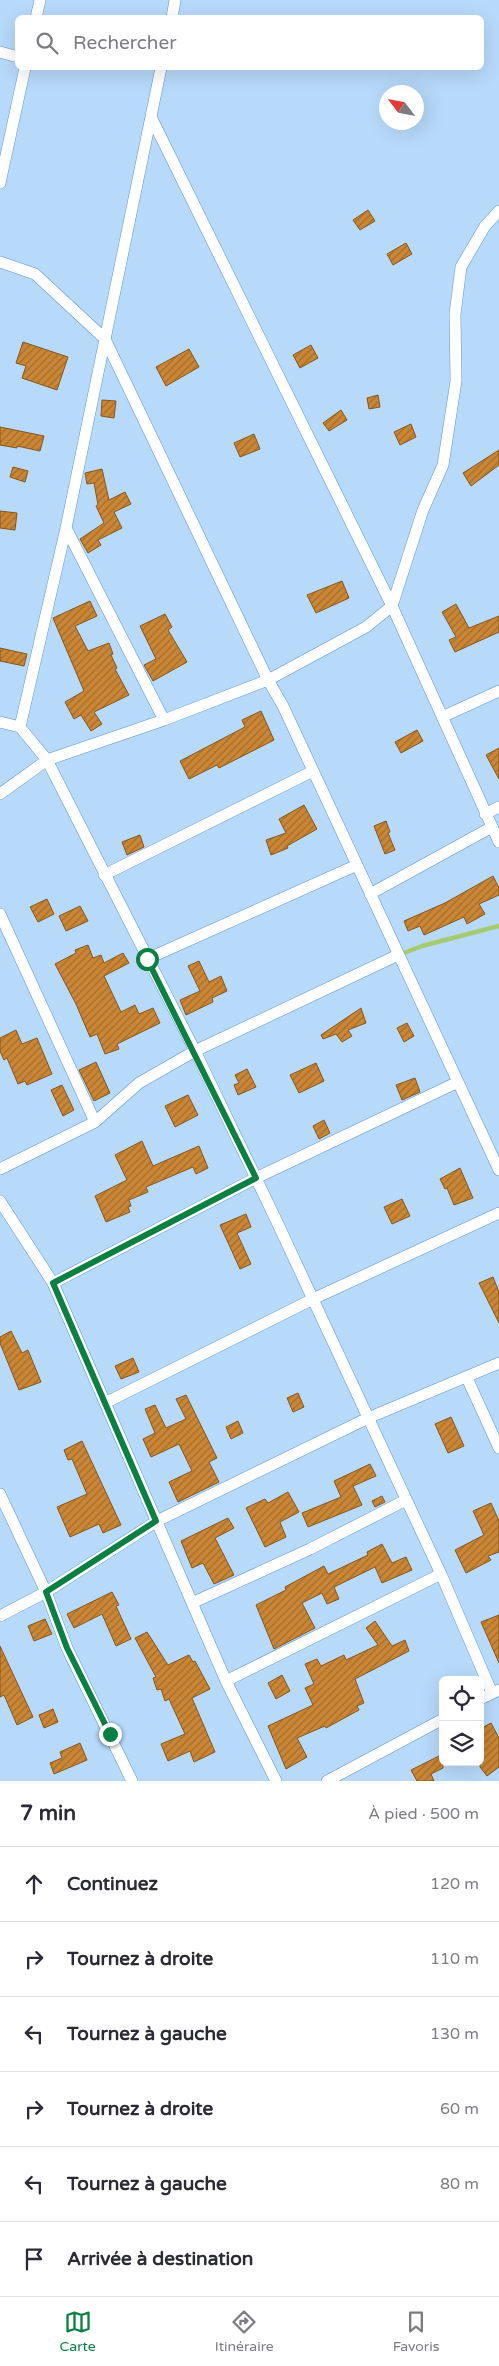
<!DOCTYPE html>
<html lang="fr">
<head>
<meta charset="utf-8">
<style>
  :root { --surface:#fff; --page:#f2f2f3; --text:#2b2b33; --muted:#7c7c81; --line:#e1e1e2; --accent:#0b8043 }
  body { margin:0; font-family:"Varela Round",sans-serif; background:var(--page); color:var(--text) }
  .controls { position:absolute; right:15px; bottom:15px; display:grid; overflow:hidden; border-radius:8px; box-shadow:0 5px 20px #0002 }
  .controls button { width:45px; height:45px; display:grid; place-items:center; padding:0; border:0; border-bottom:1px solid var(--line); background:var(--surface); color:var(--text); font:25px sans-serif }
  .compass { position:absolute; left:379px; top:85px; width:45px; height:45px; border-radius:50%; background:var(--surface); box-shadow:0 5px 20px #0002; rotate:302deg }
  .stop { position:absolute; width:15px; height:15px; margin:-11px; border:4px solid #0b8043; border-radius:50%; background:#fff }
  .stop.end { background:#0b8043; border-color:#fff; box-shadow:0 1px 5px #0008 }
  .list { margin:0; padding:0; list-style:none }
  h2 { display:flex; justify-content:space-between; align-items:center; height:65px; margin:0; padding:0 20px; font-size:21px }
  h2 small { font-size:16px; font-weight:400; color:var(--muted) }
  .list li { display:grid; grid-template-columns:32px 1fr auto; gap:15px; align-items:center; box-sizing:border-box; height:75px; padding:0 20px; border-top:1px solid var(--line) }
  .list b { display:block; font-size:19px; white-space:nowrap }
  .list em { font-size:16px; font-style:normal; color:var(--muted) }
  .icon { flex:none; width:28px; height:28px; fill:none; stroke:currentColor; stroke-width:2; stroke-linecap:round; stroke-linejoin:round }
  .map { position:relative; flex:none; width:499px; height:1781px; overflow:hidden }
  .search { position:absolute; background:var(--surface); box-shadow:0 5px 20px #0002; left:15px; right:15px; top:15px; height:55px; display:flex; align-items:center; gap:12px; box-sizing:border-box; padding:0 18px; border-radius:8px; color:var(--muted); font-size:19px }
  .sheet { height:515px; background:var(--surface) }
  nav { display:flex; justify-content:space-around; align-items:center; box-sizing:border-box; height:70px; border-top:1px solid var(--line); background:var(--surface); font-size:14px; color:var(--muted) }
  nav a { display:grid; justify-items:center; gap:2px }
  nav .on { color:var(--accent) }
  .map>svg:first-child { display:block }
  .lines { fill:none; stroke-linecap:round; stroke-linejoin:round }
  .stream { stroke:#a6cb6e; stroke-width:4.5 }
  .building { fill:url(#building-hatch); stroke:#86561a }
  .minor-casing { stroke:#5d96c9; stroke-width:12 }
  .minor { stroke:#fff; stroke-width:11 }
  .route { stroke:#0b8043; stroke-width:6 }
</style>
</head>
<body>
<div class="map">
<svg width="499" height="1781" viewBox="0 0 499 1781">
  <defs>
    <pattern id="building-hatch" width="6" height="6" patternUnits="userSpaceOnUse" patternTransform="scale(1.25)"><rect width="6" height="6" fill="#ca8634"/><path d="M-1 1l2-2M0 6l6-6M5 7l2-2" fill="none" stroke="#a26d2d"/></pattern>
  </defs>
  <rect width="100%" height="100%" fill="#b7d9fa"/>
  <g class="lines">
    <path class="stream" d="M399 955 422 946 499 926"/>
  </g>
  <path class="building" d="M368 210 375 221 360 230 353 220Z
    M406 243 412 254 393 265 387 254Z
    M23 342 68 357 57 390 22 378 26 366 16 363Z
    M311 345 318 358 300 368 293 355Z
    M189 349 199 367 166 386 156 367Z
    M378 395 380 407 369 409 367 398Z
    M102 400 116 401 114 418 101 416Z
    M341 410 347 420 329 431 323 423Z
    M411 424 416 437 400 445 394 432Z
    M0 427 44 436 40 451 17 446V448L0 445Z
    M254 434 260 449 240 457 234 443Z
    M499 450V465L471 486 463 473Z
    M13 467 28 471 25 482 10 477Z
    M102 469 109 500 125 492 131 504 114 512 122 528 98 540 101 545 88 553 80 539 104 523 96 506 98 505 94 483 87 484 85 473Z
    M0 511 17 513 15 530 0 528Z
    M342 581 349 598 316 613 307 595Z
    M90 601 97 616 75 626 88 651 109 643 113 654 111 655 117 668 115 669 129 695 94 712 102 724 91 731 81 715 74 719 65 702 84 691 53 618Z
    M456 604 469 628 499 616V632L455 652 449 640 456 637 442 612Z
    M165 614 172 627 168 630 187 662 153 681 144 665 156 659 140 626Z
    M0 648 27 654 24 666 0 661Z
    M261 711 274 740 219 768 217 765 189 779 180 761 245 727 242 720Z
    M417 730 423 741 401 753 395 742Z
    M499 748V779L486 755Z
    M304 805 317 829 287 846 288 848 271 855 266 840 286 833 279 819Z
    M386 821 390 832 388 833 395 850 385 854 374 826Z
    M140 835 144 847 127 855 122 842Z
    M493 876 499 888V895L479 904 485 914 467 924 464 917 424 935 420 926 408 931 404 921 445 903Z
    M47 899 54 914 38 922 30 907Z
    M80 906 88 921 66 931 59 916Z
    M88 945 93 958 101 955 104 963 123 953 129 963 104 976 121 1012 135 1005 139 1014 153 1008 160 1023 117 1044 119 1049 105 1054 97 1034 90 1037 76 1004 55 964 76 953 75 950Z
    M199 961 209 982 221 976 227 991 212 998 213 1002 186 1015 180 1000 200 991 188 966Z
    M361 1008 366 1023 348 1030 352 1036 342 1042 336 1034 323 1039 321 1035Z
    M407 1023 414 1036 404 1042 397 1028Z
    M16 1030 22 1044 37 1038 52 1074 27 1085 25 1081 18 1084 7 1058 4 1060 0 1051V1038Z
    M96 1062 110 1093 94 1101 79 1070Z
    M316 1063 324 1081 299 1093 290 1075Z
    M247 1069 256 1087 238 1095 234 1085 239 1083 235 1075Z
    M415 1078 420 1092 402 1100 396 1085Z
    M62 1085 74 1110 63 1116 51 1090Z
    M188 1095 198 1115 175 1127 165 1106Z
    M324 1120 330 1133 319 1139 313 1126Z
    M142 1141 153 1166 199 1146 208 1168 196 1174 193 1167 146 1187 148 1192 129 1200 131 1206 128 1207 130 1212 106 1222 95 1196 127 1180 115 1155Z
    M460 1168 473 1198 454 1205 447 1188 445 1189 440 1179Z
    M402 1199 410 1216 392 1224 384 1207Z
    M246 1214 251 1227 237 1233 251 1264 240 1269 220 1225Z
    M493 1277 499 1292V1323L479 1283Z
    M11 1331 22 1353 28 1350 41 1382 19 1390 0 1343V1337Z
    M133 1358 139 1372 121 1379 115 1366Z
    M298 1393 304 1407 293 1412 287 1398Z
    M186 1395 217 1458 209 1462 219 1482 178 1502 169 1482 192 1471 179 1444 151 1457 143 1439 155 1433 145 1409 155 1405 166 1428 186 1419 176 1399Z
    M451 1417 464 1446 448 1453 435 1424Z
    M238 1421 243 1433 231 1439 226 1427Z
    M82 1441 121 1525 103 1533 99 1524 70 1537 57 1507 87 1494 72 1459 68 1460 64 1450Z
    M370 1464 376 1476 353 1486 362 1505 308 1527 302 1513 341 1497 334 1481Z
    M288 1492 299 1512 280 1522 286 1537 265 1547 246 1508 265 1499 268 1503Z
    M382 1496 385 1502 375 1507 372 1501Z
    M491 1503 499 1521V1552L488 1556 491 1560 466 1573 455 1550 484 1535 473 1511Z
    M228 1518 234 1528 215 1538 234 1575 214 1584 203 1563 192 1568 181 1541Z
    M382 1544 392 1563 406 1557 412 1570 382 1583 375 1567 334 1587 339 1599 327 1604 322 1593 302 1603 315 1628 274 1649 256 1605 286 1590 285 1587 324 1566 328 1574 368 1555 367 1552Z
    M112 1592 119 1605 116 1606 131 1639 116 1646 102 1614 74 1628 67 1614Z
    M499 1615V1663L481 1622Z
    M45 1619 52 1634 34 1641 28 1626Z
    M375 1621 392 1646 405 1640 409 1651 355 1679 364 1703 357 1706 359 1710 326 1728 325 1726 297 1738 307 1757 286 1769 268 1726 313 1705 305 1688 314 1684 305 1664 317 1659 321 1666 344 1655 346 1660 378 1645 366 1628Z
    M147 1632 168 1665 189 1655 193 1662 195 1661 210 1689 192 1698 215 1752 194 1762 190 1751 168 1761 161 1744 185 1734 169 1699 165 1701 161 1689 157 1690 153 1678 156 1677 135 1638Z
    M0 1646 33 1717 17 1725 4 1695 0 1697Z
    M282 1675 290 1691 276 1699 268 1683Z
    M53 1709 58 1722 44 1728 39 1715Z
    M491 1723 499 1738V1767L487 1776 480 1767V1729Z
    M80 1743 87 1760 54 1774 50 1763 62 1758 60 1752Z
    M443 1754V1768L431 1774 434 1781H417L411 1770Z"/>
  <g class="lines">
    <g class="minor-casing">
      <path id="minor" d="M36 18 40 0
        M172 18 175 0
        M0 52 18 57
        M151 117 392 606 499 842
        M0 183 25 68
        M0 262 35 274 105 339 268 680 283 706 499 1170
        M66 528 164 720
        M442 717 499 691
        M0 722 20 727 47 760 195 1051 277 1222 441 1574 492 1693
        M20 727 66 528 161 68
        M0 794 47 760 164 720 268 680 366 627 392 606 423 510 443 465 456 381 455 314 461 267 485 226 499 211
        M485 814 499 807
        M104 875 313 771
        M370 894 492 827
        M0 914 95 1122
        M147 959 357 865
        M0 1169 95 1122 139 1083 195 1051 398 955
        M0 1201 53 1283 226 1681 276 1781
        M53 1283 256 1178 458 1082
        M467 1378 499 1448
        M105 1403 313 1299 499 1213
        M0 1494 46 1592 67 1648 132 1781
        M192 1603 310 1549 406 1500
        M0 1616 46 1592 157 1521 368 1418 499 1363
        M226 1681 441 1574
        M480 1699 499 1690
        M327 1781 443 1719"/>
    </g>
    <use href="#minor" class="minor"/>
  </g>
  <g class="lines">
    <path class="route" d="M110 1734 67 1648 46 1592 156 1521 53 1283 256 1178 147 959"/>
  </g>
</svg>
<div class="controls">
<button><svg class="icon" aria-label="locate" viewBox="0 0 24 24"><circle cx="12" cy="12" r="6"/><path d="M12 2v4M12 18v4M2 12h4M18 12h4"/></svg></button>
<button><svg class="icon" aria-label="layers" viewBox="0 0 24 24"><path d="M12 4l9 5-9 5-9-5zM3 14l9 5 9-5"/></svg></button>
</div>
<svg class="compass" viewBox="-18 -18 36 36"><path d="M0-13l5 13h-10z" fill="#e53935"/><path d="M0 13l5-13h-10z" fill="#7c7c81"/></svg>
<div class="stop" style="left:147px;top:959px"></div>
<div class="stop end" style="left:110px;top:1734px"></div>
<div class="search"><svg class="icon" aria-label="search" viewBox="0 0 24 24"><circle cx="10" cy="10" r="6"/><path d="M15 15l6 6"/></svg>Rechercher</div>
</div>
<section class="sheet">
<h2>7 min<small>À pied · 500 m</small></h2>
<ul class="list">
<li><svg class="icon" aria-label="ahead" viewBox="0 0 24 24"><path d="M12 20V5M6 11l6-6 6 6"/></svg><div><b>Continuez</b></div><em>120 m</em></li>
<li><svg class="icon" aria-label="right" viewBox="0 0 24 24"><path d="M7 20v-9h11M14 6l5 5-5 5"/></svg><div><b>Tournez à droite</b></div><em>110 m</em></li>
<li><svg class="icon" aria-label="left" viewBox="0 0 24 24"><path d="M17 20v-9H6M10 6l-5 5 5 5"/></svg><div><b>Tournez à gauche</b></div><em>130 m</em></li>
<li><svg class="icon" aria-label="right" viewBox="0 0 24 24"><path d="M7 20v-9h11M14 6l5 5-5 5"/></svg><div><b>Tournez à droite</b></div><em>60 m</em></li>
<li><svg class="icon" aria-label="left" viewBox="0 0 24 24"><path d="M17 20v-9H6M10 6l-5 5 5 5"/></svg><div><b>Tournez à gauche</b></div><em>80 m</em></li>
<li><svg class="icon" aria-label="arrive" viewBox="0 0 24 24"><path d="M6 21V4h12l-3 4 3 4H6"/></svg><div><b>Arrivée à destination</b></div></li>
</ul>
</section>
<nav>
<a class="on"><svg class="icon" aria-label="map" viewBox="0 0 24 24"><path d="M3 6l6-2 6 2 6-2v14l-6 2-6-2-6 2zM9 4v14M15 6v14"/></svg>Carte</a>
<a><svg class="icon" aria-label="directions" viewBox="0 0 24 24"><path d="M12 3l9 9-9 9-9-9zM9 14v-3h6M13 9l2 2-2 2"/></svg>Itinéraire</a>
<a><svg class="icon" aria-label="saved" viewBox="0 0 24 24"><path d="M7 4h10v16l-5-4-5 4z"/></svg>Favoris</a>
</nav>
</body>
</html>
